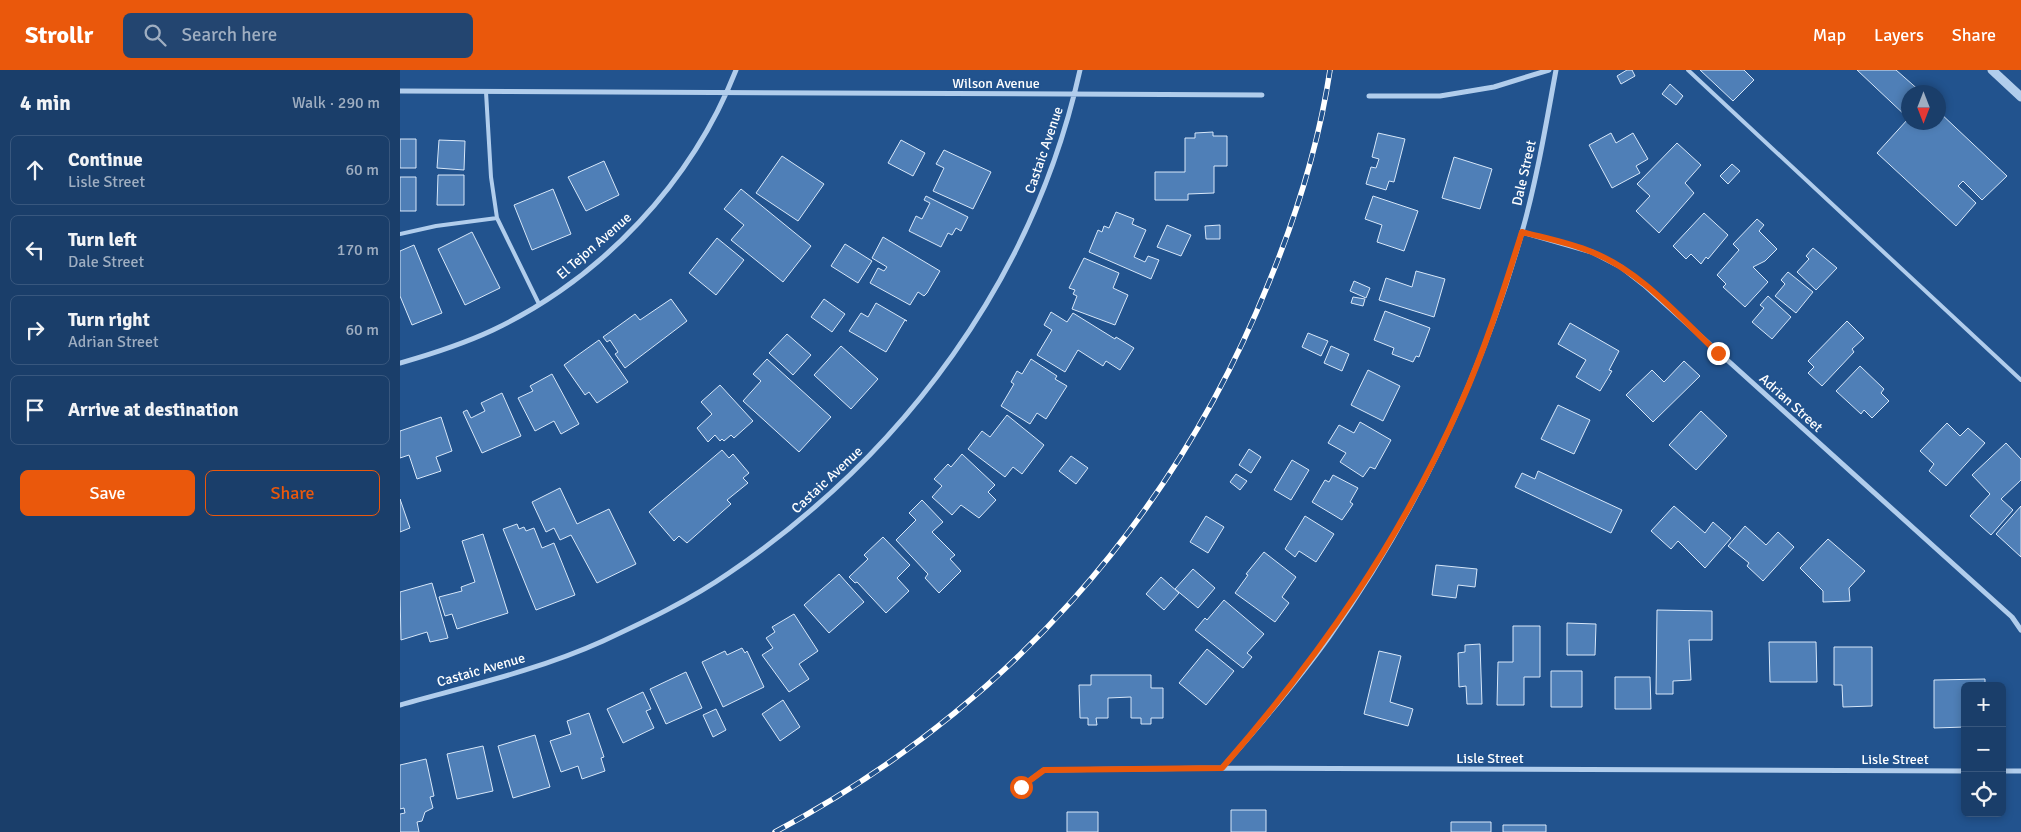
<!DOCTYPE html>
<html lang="en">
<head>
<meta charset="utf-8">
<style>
  :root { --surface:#1a3e6a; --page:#234570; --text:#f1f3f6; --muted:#9faec1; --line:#38577e; --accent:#ea580c }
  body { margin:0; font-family:Signika,sans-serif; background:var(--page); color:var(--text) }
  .controls { position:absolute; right:15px; bottom:15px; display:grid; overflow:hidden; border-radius:8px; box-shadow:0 2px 8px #0003 }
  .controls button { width:45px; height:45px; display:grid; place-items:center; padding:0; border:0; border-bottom:1px solid var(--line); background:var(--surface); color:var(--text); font:25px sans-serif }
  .compass { position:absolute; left:1501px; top:15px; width:45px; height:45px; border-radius:50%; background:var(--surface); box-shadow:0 2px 8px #0003; rotate:180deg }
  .stop { position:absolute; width:15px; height:15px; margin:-11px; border:4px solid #ea580c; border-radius:50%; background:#fff }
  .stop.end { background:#ea580c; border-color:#fff; box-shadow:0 1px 5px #0008 }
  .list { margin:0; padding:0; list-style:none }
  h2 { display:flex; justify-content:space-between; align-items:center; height:65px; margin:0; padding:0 20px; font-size:21px }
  h2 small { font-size:16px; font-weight:400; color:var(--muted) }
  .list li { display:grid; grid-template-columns:32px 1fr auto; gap:15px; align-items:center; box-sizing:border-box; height:70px; margin:0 10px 10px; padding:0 10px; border:1px solid var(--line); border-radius:8px }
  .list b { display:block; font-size:19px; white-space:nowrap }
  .list p { margin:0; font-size:16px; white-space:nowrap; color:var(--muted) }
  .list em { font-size:16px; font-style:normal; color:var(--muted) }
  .actions { display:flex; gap:10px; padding:15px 20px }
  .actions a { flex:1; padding:11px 0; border:1px solid var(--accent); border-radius:8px; text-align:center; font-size:18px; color:var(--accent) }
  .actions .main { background:var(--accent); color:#fff }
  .icon { flex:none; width:28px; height:28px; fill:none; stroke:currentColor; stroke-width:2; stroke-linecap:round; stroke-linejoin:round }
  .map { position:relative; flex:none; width:1621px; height:762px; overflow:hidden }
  header { display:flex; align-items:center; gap:30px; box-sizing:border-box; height:70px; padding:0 25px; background:var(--accent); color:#fff }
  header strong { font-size:24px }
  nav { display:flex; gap:28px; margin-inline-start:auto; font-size:18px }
  .search { width:350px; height:45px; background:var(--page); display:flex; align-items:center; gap:12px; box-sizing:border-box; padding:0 18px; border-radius:8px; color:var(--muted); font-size:19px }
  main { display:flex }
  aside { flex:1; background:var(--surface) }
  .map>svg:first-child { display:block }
  .building { fill:#4f7fb7; stroke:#d7e7f9 }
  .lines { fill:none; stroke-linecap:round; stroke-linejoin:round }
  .service { stroke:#b1cdec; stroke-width:4 }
  .minor { stroke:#b1cdec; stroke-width:5 }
  .tertiary { stroke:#b1cdec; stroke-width:9 }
  .rail-casing { stroke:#fff; stroke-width:5.5 }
  .rail { stroke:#22538e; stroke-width:4; stroke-dasharray:11; stroke-linecap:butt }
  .route { stroke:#ea580c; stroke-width:6 }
  .labels { text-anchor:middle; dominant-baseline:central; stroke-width:4; stroke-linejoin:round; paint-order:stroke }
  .street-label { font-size:14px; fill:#fff; stroke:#22538e }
</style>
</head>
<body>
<header>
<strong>Strollr</strong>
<div class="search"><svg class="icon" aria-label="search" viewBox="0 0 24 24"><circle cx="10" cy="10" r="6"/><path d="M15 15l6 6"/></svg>Search here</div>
<nav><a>Map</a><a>Layers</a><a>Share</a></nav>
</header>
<main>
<aside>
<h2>4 min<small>Walk · 290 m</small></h2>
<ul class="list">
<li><svg class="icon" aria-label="ahead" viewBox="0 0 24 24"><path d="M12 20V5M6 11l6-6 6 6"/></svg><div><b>Continue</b><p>Lisle Street</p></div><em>60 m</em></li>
<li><svg class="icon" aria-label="left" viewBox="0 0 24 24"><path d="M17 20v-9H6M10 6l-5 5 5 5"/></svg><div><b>Turn left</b><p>Dale Street</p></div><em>170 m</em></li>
<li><svg class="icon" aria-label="right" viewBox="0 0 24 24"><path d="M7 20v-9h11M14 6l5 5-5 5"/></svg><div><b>Turn right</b><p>Adrian Street</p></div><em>60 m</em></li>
<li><svg class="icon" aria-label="arrive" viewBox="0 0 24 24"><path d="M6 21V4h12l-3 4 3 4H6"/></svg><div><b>Arrive at destination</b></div></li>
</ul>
<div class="actions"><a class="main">Save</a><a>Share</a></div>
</aside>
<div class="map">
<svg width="1621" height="762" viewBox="0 0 1621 762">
  <rect width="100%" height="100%" fill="#22538e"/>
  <path class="building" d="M1227 0H1232L1235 6 1221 14 1217 6Z
    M1300 0H1344L1354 10 1333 31Z
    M1457 0H1496L1521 22H1508V48Z
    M1270 14 1283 26 1276 35 1262 24Z
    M1538 41 1607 106 1582 130 1563 111 1558 116 1576 133 1556 156 1477 83 1508 49V52H1538Z
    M813 62V66H827V96H814V123L788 124V130H755V102H785V68H795V63Z
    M978 63 1005 69 994 112 989 111 986 120 966 114 971 97 976 98 979 89 972 87Z
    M1211 63 1216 73 1233 63 1248 89 1236 96 1240 103 1212 118 1189 75Z
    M0 69H16V98H0Z
    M39 70 65 71 64 100 37 98Z
    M501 70 525 83 513 106 488 93Z
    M1277 73 1301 95 1285 113 1294 123 1259 163 1236 141 1250 126 1237 114Z
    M544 80 591 102 573 139 533 121 544 98 536 94Z
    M382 86 424 114 398 151 356 123Z
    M1054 87 1092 99 1080 139 1042 128Z
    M204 91 219 125 186 141 168 107Z
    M1332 94 1340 101 1328 114 1320 106Z
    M38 105H64V135H37Z
    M0 107H16V141H0Z
    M153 119 171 164 132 180 114 135Z
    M341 119 411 176 383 212 331 170 344 155 324 139Z
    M526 126 568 147 561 161 556 158 552 165 548 163 541 177 509 161 516 146 522 149 530 133 524 130Z
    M973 126 1018 141 1004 181 977 172 982 155 965 149Z
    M716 142 734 149 732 154 746 160 734 187 745 192 748 186 759 190 751 209 689 182 698 160 702 162 704 156 709 158Z
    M1304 143 1328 165 1308 189 1306 187 1301 194 1291 184 1286 189 1273 176Z
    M1357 149 1364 155 1359 161 1377 179 1365 191 1353 197 1368 212 1345 237 1323 217 1326 214 1317 205 1339 180 1333 174Z
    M767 155 791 165 781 186 757 177Z
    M820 155V169H806L805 156Z
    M72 162 100 218 65 235 38 179Z
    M483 167 540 201 527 223 524 226 518 222 510 235 470 213 478 198 484 201 487 197 472 188Z
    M317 168 344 190 316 225 289 203Z
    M445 174 472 191 458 213 431 196Z
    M14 175 42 243 12 255 0 226V181Z
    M1413 178 1437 198 1416 220 1397 202 1409 189 1406 186Z
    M684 188 719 203 713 218 728 225 715 255 672 239 677 226 673 224 675 220 669 218Z
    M1016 201 1045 209 1034 247 979 230 986 208 1012 217Z
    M1388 202 1413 222 1396 243 1375 226 1385 214 1381 210Z
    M954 211 970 218 966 228 950 221Z
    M1368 226 1391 247 1372 269 1352 252 1364 238 1360 235Z
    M953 227 965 229 963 236 951 233Z
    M271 229 287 251 225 298 215 284 218 282 210 270 207 272 203 267 235 244 240 250Z
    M424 229 445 244 432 262 411 247Z
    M476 233 507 251 505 250 486 282 449 261 461 243 468 247Z
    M985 241 1030 258 1019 287 1016 286 1013 292 992 284 994 278 974 270Z
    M651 242 667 252 673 243 715 269 716 267 734 278 720 300 706 291 703 296 678 280 665 302 637 285 652 260 644 255Z
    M1447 251 1464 268 1452 279 1454 282 1422 316 1408 303 1414 297 1408 291Z
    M1170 253 1219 281 1209 300 1212 301 1200 321 1176 307 1186 290 1158 274Z
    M908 263 928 271 921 286 902 277Z
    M387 264 411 285 393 305 369 283Z
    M199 270 228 312 197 333 189 322 185 325 164 295Z
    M441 276 478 309 451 339 414 305Z
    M931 276 949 284 942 301 924 293Z
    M367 289 431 347 399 382 343 331 361 311 353 304Z
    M631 289 657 306 655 309 667 316 646 349 637 343 630 354 601 336 614 314 611 312 617 301 622 304Z
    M1284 291 1300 306 1253 352 1226 325 1252 300 1264 312Z
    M1460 296 1484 319 1481 323 1489 331 1472 348 1464 340 1461 344 1436 321Z
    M968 300 1000 316 983 351 951 335Z
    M152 304 179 354 161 364 154 351 135 361 118 328 133 321 130 316Z
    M320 315 353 351 334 368 331 365 324 371 322 369 320 371 315 365 308 372 297 358 312 344 301 332Z
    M102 323 121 366 82 383 63 342 67 340 71 348 85 341 81 333Z
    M1158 335 1190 350 1174 384 1141 369Z
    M1301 341 1327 366 1296 400 1269 375Z
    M607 345 644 375 622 404 613 397 605 407 568 379 582 361 590 367Z
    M41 347 52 381 36 387 41 401 17 409 9 385 0 388V361Z
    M960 352 991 370 975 399 970 397 963 407 940 392 946 383 928 373 939 355 954 363Z
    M1547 353 1560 366 1568 358 1585 373 1546 416 1529 401 1534 394 1520 381Z
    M1606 373 1621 389V410L1601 429 1613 440 1591 465 1570 446 1590 424 1572 405Z
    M849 379 861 387 851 403 839 395Z
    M322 380 329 388 333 384 349 403 343 408 348 413 327 430 331 434 287 473 279 466 274 471 249 442Z
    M562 384 595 415 588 422 596 430 579 448 561 435 552 445 532 427 542 416 534 409 548 394 551 397Z
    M671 386 688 398 676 414 659 401Z
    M892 390 909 400 891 430 874 420Z
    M1138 401 1222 440 1211 463 1115 417 1122 403 1135 409Z
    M836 404 847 411 840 420 830 412Z
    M933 405 958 418 950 432 953 434 942 450 912 432 925 410 929 412Z
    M160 418 177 454 209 439 236 494 197 513 171 465 160 470 154 458 146 462 132 432Z
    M0 429 10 458 0 462Z
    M522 430 543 452 532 462 555 485 550 489 561 501 539 523 525 508 528 504 496 470 516 450 509 443Z
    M1274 436 1305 463 1313 452 1331 468 1305 498 1278 471 1271 479 1251 461Z
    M1621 436V487L1596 464Z
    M806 446 824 457 808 483 790 472Z
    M905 446 934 464 916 492 899 481 895 487 885 479Z
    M117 454 119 459 124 457 126 461 134 458 142 478 154 473 175 525 136 540 103 459Z
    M1345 456 1366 475 1378 462 1394 477 1363 511 1347 496 1349 493 1328 476Z
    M83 464 108 543 57 559 52 544 45 546 39 527 62 521 61 517 75 512 62 471Z
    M483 467 510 495 497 508 509 521 486 543 457 512 455 513 449 507 468 489 464 485Z
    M1428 469 1465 501 1449 518 1450 531 1423 532V521L1400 498Z
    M864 482 896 507 882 527 889 533 875 552 835 523 848 505 846 504Z
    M1036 495 1077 499 1075 517 1058 515 1056 528 1032 525Z
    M793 499 815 518 798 538 775 519Z
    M439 504 464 532 429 563 404 535Z
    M761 507 779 523 764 540 746 524Z
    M32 513 48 568 30 572 27 562 1 570 0 522Z
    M824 530 864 564 847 583 852 587 843 598 795 560 805 548 807 550Z
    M1257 540 1312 541V570H1289L1291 610 1273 611V624H1256Z
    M394 544 418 581 399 594 409 609 389 622 362 585 373 578 366 568 375 562 372 557Z
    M1167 553 1196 554 1195 585H1167Z
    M1113 556H1140V607H1124V635H1097L1098 592H1113Z
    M1369 572H1416L1417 612H1370Z
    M1080 574 1082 634H1067L1066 616 1059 617 1058 583 1065 582V575Z
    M1434 577H1472V636L1443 637 1442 615H1434Z
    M342 578 345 583 347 581 364 617 323 637 302 592 325 581 327 585Z
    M807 579 834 601 806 635 779 613Z
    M979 581 1001 586 990 632 1013 639 1008 656 964 644Z
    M1151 601H1182V637H1151Z
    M286 602 302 638 266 654 250 619Z
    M691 605H751V618H763V648H751V654H741V648H731V627L708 628V648H696L697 655H688V648H680L679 615H691Z
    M1215 607H1250L1251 639H1215Z
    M1585 609V616H1565V657L1534 658V610Z
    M243 622 251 639 246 641 254 658 223 673 207 639Z
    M383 630 400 657 380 671 362 644Z
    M316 639 326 660 313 667 303 645Z
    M189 643 204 687 201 688 205 701 182 709 178 696 161 702 150 671 171 664 167 651Z
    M135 665 150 717 113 728 98 676Z
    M83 676 93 721 57 729 47 684Z
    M26 689 34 726 30 727 33 738 25 742 22 751 17 752 19 762H0V744L5 743 4 738 0 739V695Z
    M831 740H866V762H831Z
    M667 742H698V762H667Z
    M1051 752H1091V762H1051Z
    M1103 755H1146V762H1103Z"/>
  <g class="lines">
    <path class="service" d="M1288 0 1621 310
      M86 22 91 107 97 148 139 234
      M0 164 36 156 97 148"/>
    <path class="minor" d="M0 21 862 25
      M969 26H1040L1094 17 1149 0
      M1122 162 1192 182 1221 197 1244 215 1612 547 1621 560
      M0 293C32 284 63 274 93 260 202 208 292 112 336 0
      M0 635C68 616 139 600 203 571 246 551 290 530 329 503 504 384 634 208 680 0
      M822 698C859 656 896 613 929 567 1016 444 1081 307 1122 162 1137 109 1146 54 1156 0
      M1602 701H1621
      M621 717 644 700 822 698 1565 701"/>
    <path class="tertiary" d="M1592 0 1621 27"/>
    <g class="rail-casing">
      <path id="rail" d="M375 762C603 641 773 451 869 212 897 144 919 73 930 0"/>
    </g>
    <use href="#rail" class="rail"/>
  </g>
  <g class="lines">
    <path class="route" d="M621 717 644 700 822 698C921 585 1000 471 1061 333 1086 277 1104 219 1122 162 1145 168 1170 173 1192 182 1242 202 1280 248 1318 283"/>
  </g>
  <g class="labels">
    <g class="street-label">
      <text x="596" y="13">Wilson Avenue</text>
      <text transform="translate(644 80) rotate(-71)">Castaic Avenue</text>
      <text transform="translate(1124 103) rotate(-77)">Dale Street</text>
      <text transform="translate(194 176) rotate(-41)">El Tejon Avenue</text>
      <text transform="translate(1391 333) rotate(42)">Adrian Street</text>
      <text transform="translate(427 410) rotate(-43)">Castaic Avenue</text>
      <text transform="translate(81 600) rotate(-16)">Castaic Avenue</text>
      <text x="1090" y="688">Lisle Street</text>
      <text x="1495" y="689">Lisle Street</text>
    </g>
  </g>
</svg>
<div class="controls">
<button>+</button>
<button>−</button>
<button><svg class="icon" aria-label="locate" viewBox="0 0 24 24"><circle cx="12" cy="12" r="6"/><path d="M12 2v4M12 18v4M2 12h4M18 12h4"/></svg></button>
</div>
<svg class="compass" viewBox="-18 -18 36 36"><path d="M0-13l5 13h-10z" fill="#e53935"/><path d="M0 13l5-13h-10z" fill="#9faec1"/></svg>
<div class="stop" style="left:621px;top:717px"></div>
<div class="stop end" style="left:1318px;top:283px"></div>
</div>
</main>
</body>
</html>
